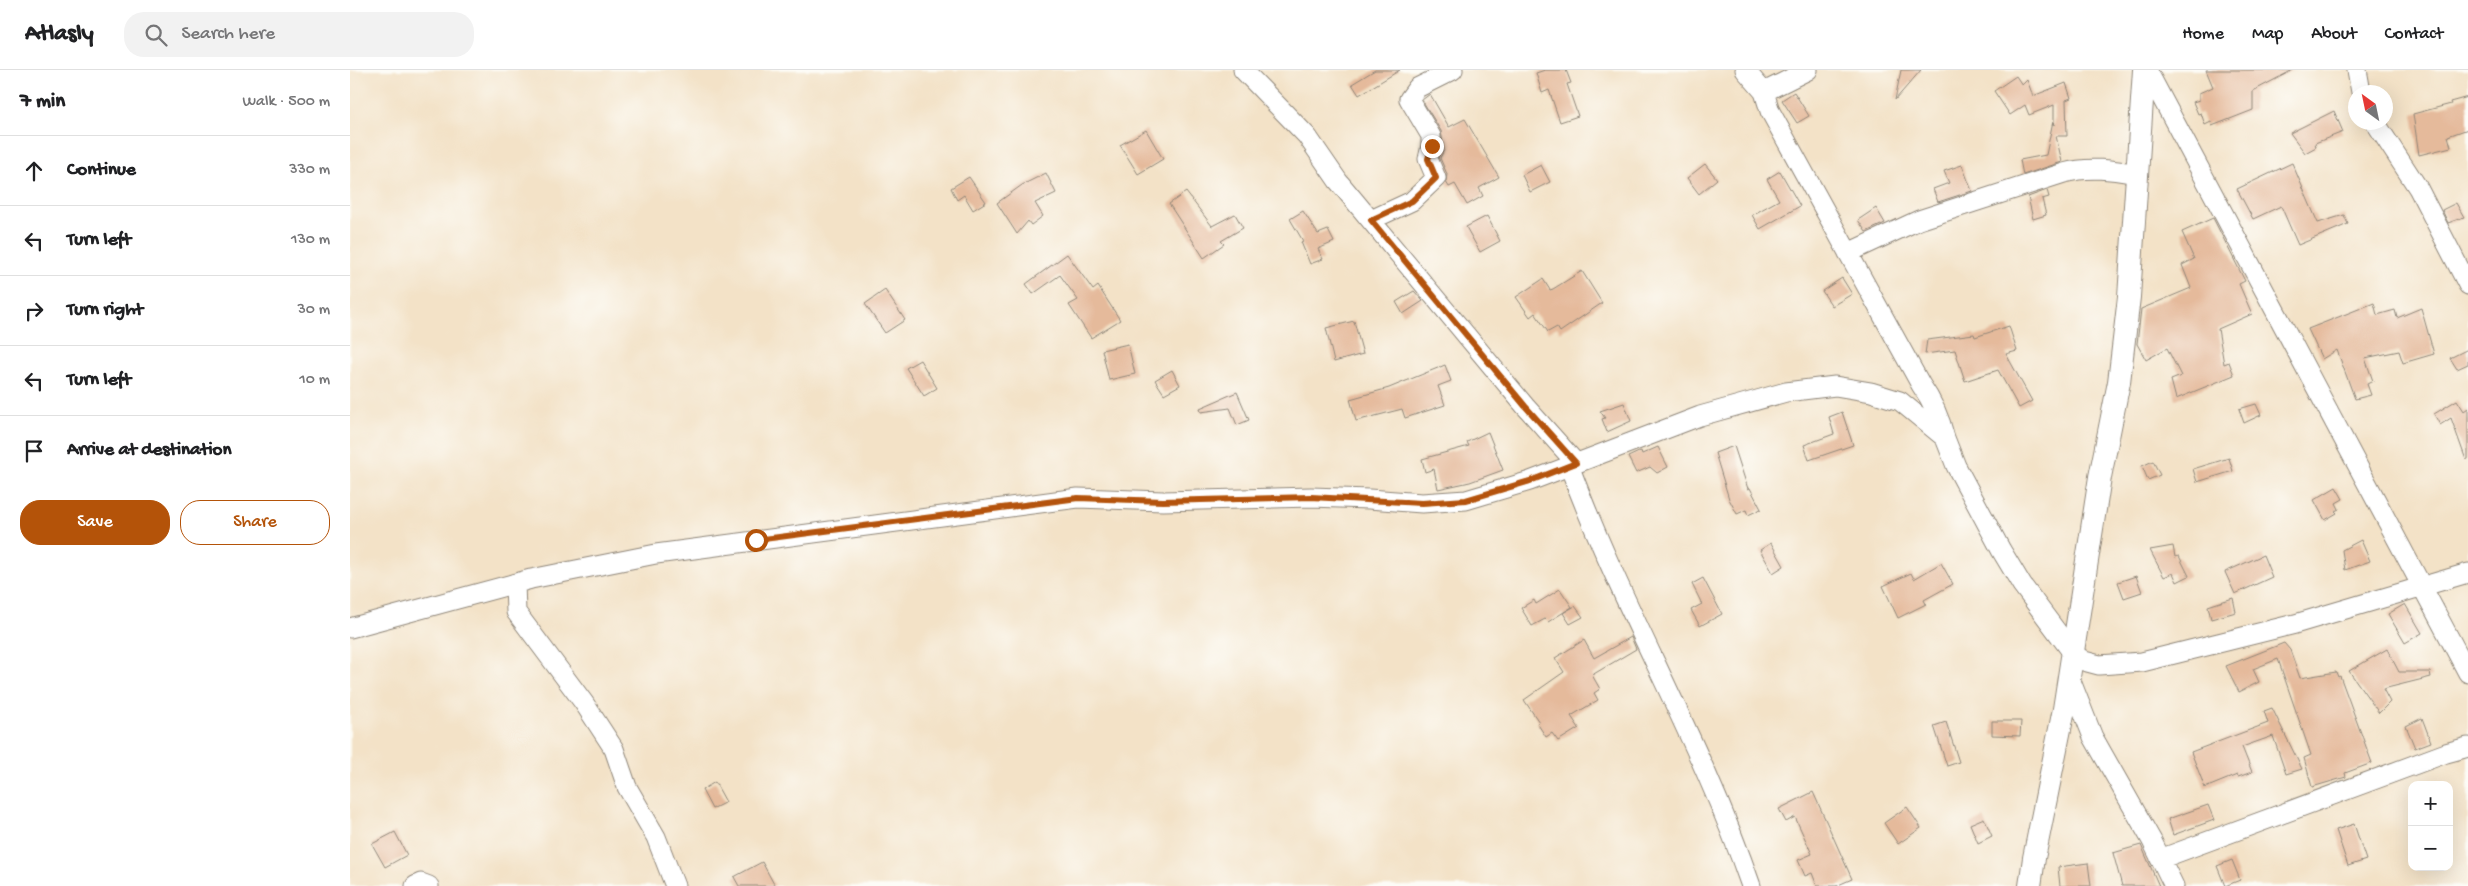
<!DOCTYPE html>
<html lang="en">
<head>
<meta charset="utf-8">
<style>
  :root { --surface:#fff; --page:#f2f2f2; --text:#202124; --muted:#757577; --line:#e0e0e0; --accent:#b45309 }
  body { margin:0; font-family:"Gochi Hand",sans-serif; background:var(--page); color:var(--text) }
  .controls { position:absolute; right:15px; bottom:15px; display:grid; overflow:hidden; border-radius:10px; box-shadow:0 5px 20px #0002 }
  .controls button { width:45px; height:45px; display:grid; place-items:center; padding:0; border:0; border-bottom:1px solid var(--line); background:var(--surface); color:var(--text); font:25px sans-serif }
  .compass { position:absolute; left:1998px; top:15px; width:45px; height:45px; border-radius:50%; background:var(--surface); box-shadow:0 5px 20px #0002; rotate:327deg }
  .stop { position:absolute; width:15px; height:15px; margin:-11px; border:4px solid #b45309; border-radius:50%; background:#fff }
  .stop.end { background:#b45309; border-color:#fff; box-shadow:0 1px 5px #0008 }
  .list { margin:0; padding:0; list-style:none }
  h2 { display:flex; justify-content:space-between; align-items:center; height:65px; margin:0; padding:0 20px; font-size:21px }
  h2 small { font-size:16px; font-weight:400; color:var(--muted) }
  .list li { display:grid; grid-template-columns:32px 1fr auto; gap:15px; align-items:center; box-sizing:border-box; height:70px; padding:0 20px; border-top:1px solid var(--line) }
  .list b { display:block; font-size:19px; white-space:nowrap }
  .list em { font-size:16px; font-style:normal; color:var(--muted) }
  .actions { display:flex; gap:10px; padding:15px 20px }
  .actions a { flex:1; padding:11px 0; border:1px solid var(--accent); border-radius:20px; text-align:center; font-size:18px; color:var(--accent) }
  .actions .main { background:var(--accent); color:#fff }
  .icon { flex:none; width:28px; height:28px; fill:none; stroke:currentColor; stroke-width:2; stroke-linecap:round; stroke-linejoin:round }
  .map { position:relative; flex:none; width:2118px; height:816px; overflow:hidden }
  header { display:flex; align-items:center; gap:30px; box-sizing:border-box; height:70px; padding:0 25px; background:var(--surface); border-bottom:1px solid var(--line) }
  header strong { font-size:24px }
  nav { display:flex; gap:28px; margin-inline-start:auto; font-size:18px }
  .search { width:350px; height:45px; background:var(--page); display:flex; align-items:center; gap:12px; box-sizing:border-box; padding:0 18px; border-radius:20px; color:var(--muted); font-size:19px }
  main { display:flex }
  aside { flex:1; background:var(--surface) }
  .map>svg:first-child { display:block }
  .building { fill:#e5ba9b }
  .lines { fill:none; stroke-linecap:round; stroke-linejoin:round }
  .minor-casing { stroke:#8f8679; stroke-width:21 }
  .tertiary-casing { stroke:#8f8679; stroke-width:24 }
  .minor { stroke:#fff; stroke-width:19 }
  .tertiary { stroke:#fff; stroke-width:22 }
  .route { stroke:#b45309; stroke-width:6 }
</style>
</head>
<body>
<header>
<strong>Atlasly</strong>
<div class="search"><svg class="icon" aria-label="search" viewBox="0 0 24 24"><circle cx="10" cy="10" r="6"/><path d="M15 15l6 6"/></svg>Search here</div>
<nav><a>Home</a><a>Map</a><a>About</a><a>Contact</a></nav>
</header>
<main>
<aside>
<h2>7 min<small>Walk · 500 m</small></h2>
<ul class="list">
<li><svg class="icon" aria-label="ahead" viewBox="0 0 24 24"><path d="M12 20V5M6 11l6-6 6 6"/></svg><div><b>Continue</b></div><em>330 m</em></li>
<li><svg class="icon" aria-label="left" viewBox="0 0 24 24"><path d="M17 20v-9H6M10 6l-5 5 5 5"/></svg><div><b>Turn left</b></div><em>130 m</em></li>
<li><svg class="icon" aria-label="right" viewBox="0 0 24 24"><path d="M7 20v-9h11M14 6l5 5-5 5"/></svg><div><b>Turn right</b></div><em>30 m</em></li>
<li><svg class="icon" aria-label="left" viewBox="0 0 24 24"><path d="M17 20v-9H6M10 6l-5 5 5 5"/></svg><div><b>Turn left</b></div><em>10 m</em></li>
<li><svg class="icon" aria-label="arrive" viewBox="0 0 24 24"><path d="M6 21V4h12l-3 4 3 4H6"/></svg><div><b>Arrive at destination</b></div></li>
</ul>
<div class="actions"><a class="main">Save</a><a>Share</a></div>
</aside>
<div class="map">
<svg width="2118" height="816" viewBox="0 0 2118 816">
  <rect width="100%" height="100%" fill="#fdfcf7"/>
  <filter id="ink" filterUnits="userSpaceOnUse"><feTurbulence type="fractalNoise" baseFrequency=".02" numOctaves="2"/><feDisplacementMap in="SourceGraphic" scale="10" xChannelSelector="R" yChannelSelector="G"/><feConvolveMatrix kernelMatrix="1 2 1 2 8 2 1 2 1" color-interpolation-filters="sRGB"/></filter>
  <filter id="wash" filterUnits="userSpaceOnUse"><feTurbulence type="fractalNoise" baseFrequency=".0096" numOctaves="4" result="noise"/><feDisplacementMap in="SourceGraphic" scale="20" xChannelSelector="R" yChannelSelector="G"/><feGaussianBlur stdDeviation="1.12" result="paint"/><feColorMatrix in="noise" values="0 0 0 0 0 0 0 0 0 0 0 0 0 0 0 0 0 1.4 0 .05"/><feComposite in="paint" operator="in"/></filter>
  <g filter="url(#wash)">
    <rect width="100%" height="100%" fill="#f3e2c7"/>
    <g id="blocks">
      <path class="building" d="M1025 0H1050L1009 25 1002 14Z
        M1195 0H1216L1221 13 1217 14 1228 46 1210 52 1199 20 1192 23 1186 3Z
        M1551 0H1571L1545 30Z
        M1856 0H1943L1903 21V40L1862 56 1861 52 1855 55 1851 43 1848 44 1843 32 1849 30V23L1863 17Z
        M1666 6 1672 15 1677 10 1683 26 1716 13 1721 28 1716 30 1717 66H1706L1712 92 1673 105 1670 90 1696 85 1703 51 1704 55V35L1679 45 1675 35 1660 45 1644 21Z
        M1444 22 1459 46 1447 53 1432 30Z
        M1080 24 1099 57 1115 49 1149 107 1129 118 1133 126 1117 135 1105 114 1099 117 1096 112 1097 104 1090 88 1094 80 1091 61 1072 30Z
        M2118 27V59L2098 66 2101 77 2069 85 2063 44 2101 34 2100 32Z
        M1984 41 1993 62 1965 73 1966 77 1955 83 1940 63Z
        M796 60 813 89 788 104 770 75Z
        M1942 93 1968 153 1994 145 1998 154 1948 175 1931 136 1903 149 1887 119Z
        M1355 94 1367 109 1349 124 1337 108Z
        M1191 95 1200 112 1180 122 1172 105Z
        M1612 95 1622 121 1588 132 1583 119 1599 113 1594 101Z
        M1430 101 1450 136 1410 159 1402 145 1429 130 1417 109Z
        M696 103 706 123 685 133 693 146 681 155 678 151 667 164 647 133 672 115Z
        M619 107 636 132 623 140 614 125 607 130 601 118Z
        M1697 120 1699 127 1692 129 1696 145 1683 149 1678 127Z
        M836 122 862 156 885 144 893 158 871 171 874 174 854 188 819 134Z
        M2106 133 2114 147 2098 153 2092 140Z
        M1526 138 1535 153 1516 162 1508 150Z
        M953 141 968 164 978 160 984 172 968 179 973 189 960 194 951 172 953 171 940 149Z
        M1137 146 1150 171 1130 182 1116 157Z
        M1863 148 1895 211 1889 214 1902 244 1868 259 1874 294 1879 292 1884 305 1826 329 1821 310 1831 306 1817 278 1796 290 1787 274 1791 239 1841 218 1832 195 1844 189 1832 162Z
        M717 184 743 220 748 216 770 250 741 268 719 235 728 230 710 205 683 224 676 214Z
        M1232 201 1252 233 1210 262 1207 257 1198 262 1185 243 1180 247 1166 227 1193 209 1200 220 1203 219Z
        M1492 208 1502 224 1482 236 1472 221Z
        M535 220 555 250 535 263 515 234Z
        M1064 221 1073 231 1053 244 1046 232Z
        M2024 233 2027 245 2045 240 2047 248 2071 238 2084 284 2053 293 2049 281 2015 288 2023 311 2017 314 2021 325 2005 329 1987 280 1972 289 1958 259Z
        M1004 251 1013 284 984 292 976 258Z
        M1659 256 1667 281 1656 284 1682 331 1669 338 1648 300 1615 311 1605 280 1575 284 1577 270 1624 264 1625 267Z
        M778 274 785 304 759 310 752 280Z
        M2118 279V294L2107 299 2100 288Z
        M570 290 587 318 574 326 556 298Z
        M1095 295 1101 311 1088 316 1095 335 1055 348 1052 339 1006 351 1000 329 1039 318Z
        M822 300 830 315 814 324 805 310Z
        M887 322 899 350 887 355 880 338 851 342 850 338Z
        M2107 330 2114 341 2118 338V389L2116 390 2101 348 2090 355 2084 344Z
        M1274 333 1281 351 1257 362 1252 349 1255 348 1250 341Z
        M1906 334 1911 345 1894 353 1889 339Z
        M1492 342 1503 375 1459 390 1454 375 1484 364 1479 347Z
        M1138 362 1153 400 1120 412 1088 419 1084 399 1075 402 1072 389 1119 376 1117 372Z
        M1384 376 1398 419 1400 418 1411 439 1398 445 1396 440 1387 444 1379 429 1365 383Z
        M1308 377 1318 397 1307 403 1300 397 1286 403 1278 387 1291 381 1292 384Z
        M1879 388 1883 401 1847 412 1843 399Z
        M1803 391 1810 405 1798 410 1792 396Z
        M1986 417 1993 429 1986 433 1989 439 1985 441 1987 443 1975 450 1964 430Z
        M2011 470 2020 491 1995 500 1992 480Z
        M1421 473 1434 496 1423 503 1410 480Z
        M1823 476 1825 487 1829 486 1839 506 1827 512 1823 503 1814 507 1800 480Z
        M1913 485 1922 507 1885 524 1875 502Z
        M1591 493 1603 514 1574 530 1576 534 1548 548 1533 516 1561 503 1564 509Z
        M1786 506 1792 522 1774 528 1768 512Z
        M1353 508 1372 544 1350 556 1341 540 1352 534 1342 514Z
        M1210 519 1222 537 1198 552 1195 549 1182 556 1171 538 1184 530 1186 534Z
        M1883 528 1886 542 1861 549 1858 536Z
        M2055 534 2072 563 2055 573 2038 544Z
        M1225 536 1233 547 1220 554 1213 543Z
        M1281 567 1286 579 1242 605 1250 619 1244 623 1248 630 1221 646 1229 658 1208 671 1202 663 1196 667 1187 653 1189 652 1174 630 1214 602 1205 588 1234 570 1244 588Z
        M1934 573 1940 580 1950 608 1986 602 1988 607 1990 606 2022 693 1995 703 1996 707 1962 717 1954 688 1961 685 1928 589 1903 599 1909 612 1889 622 1876 596Z
        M2037 579 2049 602H2080L2081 607 2033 619 2040 632 2029 643 1999 601Z
        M1922 638 1952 699 1936 704 1923 666 1892 677 1902 702 1888 707 1887 705 1855 718 1841 682 1918 653 1914 641Z
        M2072 648 2081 672 2065 678 2056 656Z
        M1642 651H1671L1670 666 1642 665Z
        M1596 652 1609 692 1597 696 1584 656Z
        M365 712 376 732 362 739 352 720Z
        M1463 722 1502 809 1486 816H1467L1462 803 1455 806 1448 790 1462 784 1445 747 1436 752 1429 739Z
        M1858 735 1864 750 1823 765 1818 749Z
        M1557 737 1571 758 1548 774 1534 753Z
        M1634 748 1642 766 1628 773 1620 754Z
        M2004 754 2016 790 1998 796 1986 760Z
        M45 762 57 785 35 797 22 774Z
        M1791 775 1809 816H1772L1763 783Z
        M1882 790 1890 810 1875 816 1867 796Z
        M412 792 425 816H389L384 807Z
        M1738 793 1741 816H1710L1708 797Z"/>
    </g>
  </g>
  <g filter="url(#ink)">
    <use href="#blocks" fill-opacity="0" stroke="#8f8679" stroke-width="1"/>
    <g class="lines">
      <g class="minor-casing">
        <path id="minor" d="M893 0 957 66 988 111 1175 336 1226 393
          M1395 0 1414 22 1420 41 1571 315C1583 332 1590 348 1595 368
          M1797 0 2118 603
          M2007 0 2011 22
          M1414 22 1458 0
          M2025 52 2068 118 2118 215
          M1021 150 1062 131 1086 108 1078 89 1081 76V66L1059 29 1067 18 1103 0
          M1498 183 1569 150 1714 103C1739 96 1763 100 1788 104
          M1219 395C1272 539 1351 671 1401 816
          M165 513 166 542 234 633 264 679 277 717 306 767 325 816
          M0 558 181 509 306 484 728 428 813 431 961 427 1019 429 1072 433 1116 430 1180 411 1350 346 1436 322 1485 316 1521 322 1550 331 1595 368 1606 396 1651 480 1672 515 1722 582 1734 591 1749 595 1792 592 1945 554 2118 503
          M1719 606 1743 667 1802 771 1824 816
          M1810 789 2096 683 2118 677
          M65 816 71 813 79 816"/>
      </g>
      <g class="tertiary-casing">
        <path id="tertiary" d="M1680 816 1684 788 1714 639 1750 407 1769 312 1779 227 1794 0"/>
      </g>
      <use href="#minor" class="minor"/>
      <use href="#tertiary" class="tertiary"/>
    </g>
  </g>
  <g class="lines" filter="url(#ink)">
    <path class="route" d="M406 470 728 428 813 431 961 427 1072 433 1116 430 1180 411 1226 393 1175 336 1021 150 1062 131 1086 108 1078 89 1082 76"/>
  </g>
</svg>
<div class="controls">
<button>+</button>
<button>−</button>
</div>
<svg class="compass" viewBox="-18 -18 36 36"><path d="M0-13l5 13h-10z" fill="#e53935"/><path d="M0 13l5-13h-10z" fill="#757577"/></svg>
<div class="stop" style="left:406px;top:470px"></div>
<div class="stop end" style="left:1082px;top:76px"></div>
</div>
</main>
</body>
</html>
